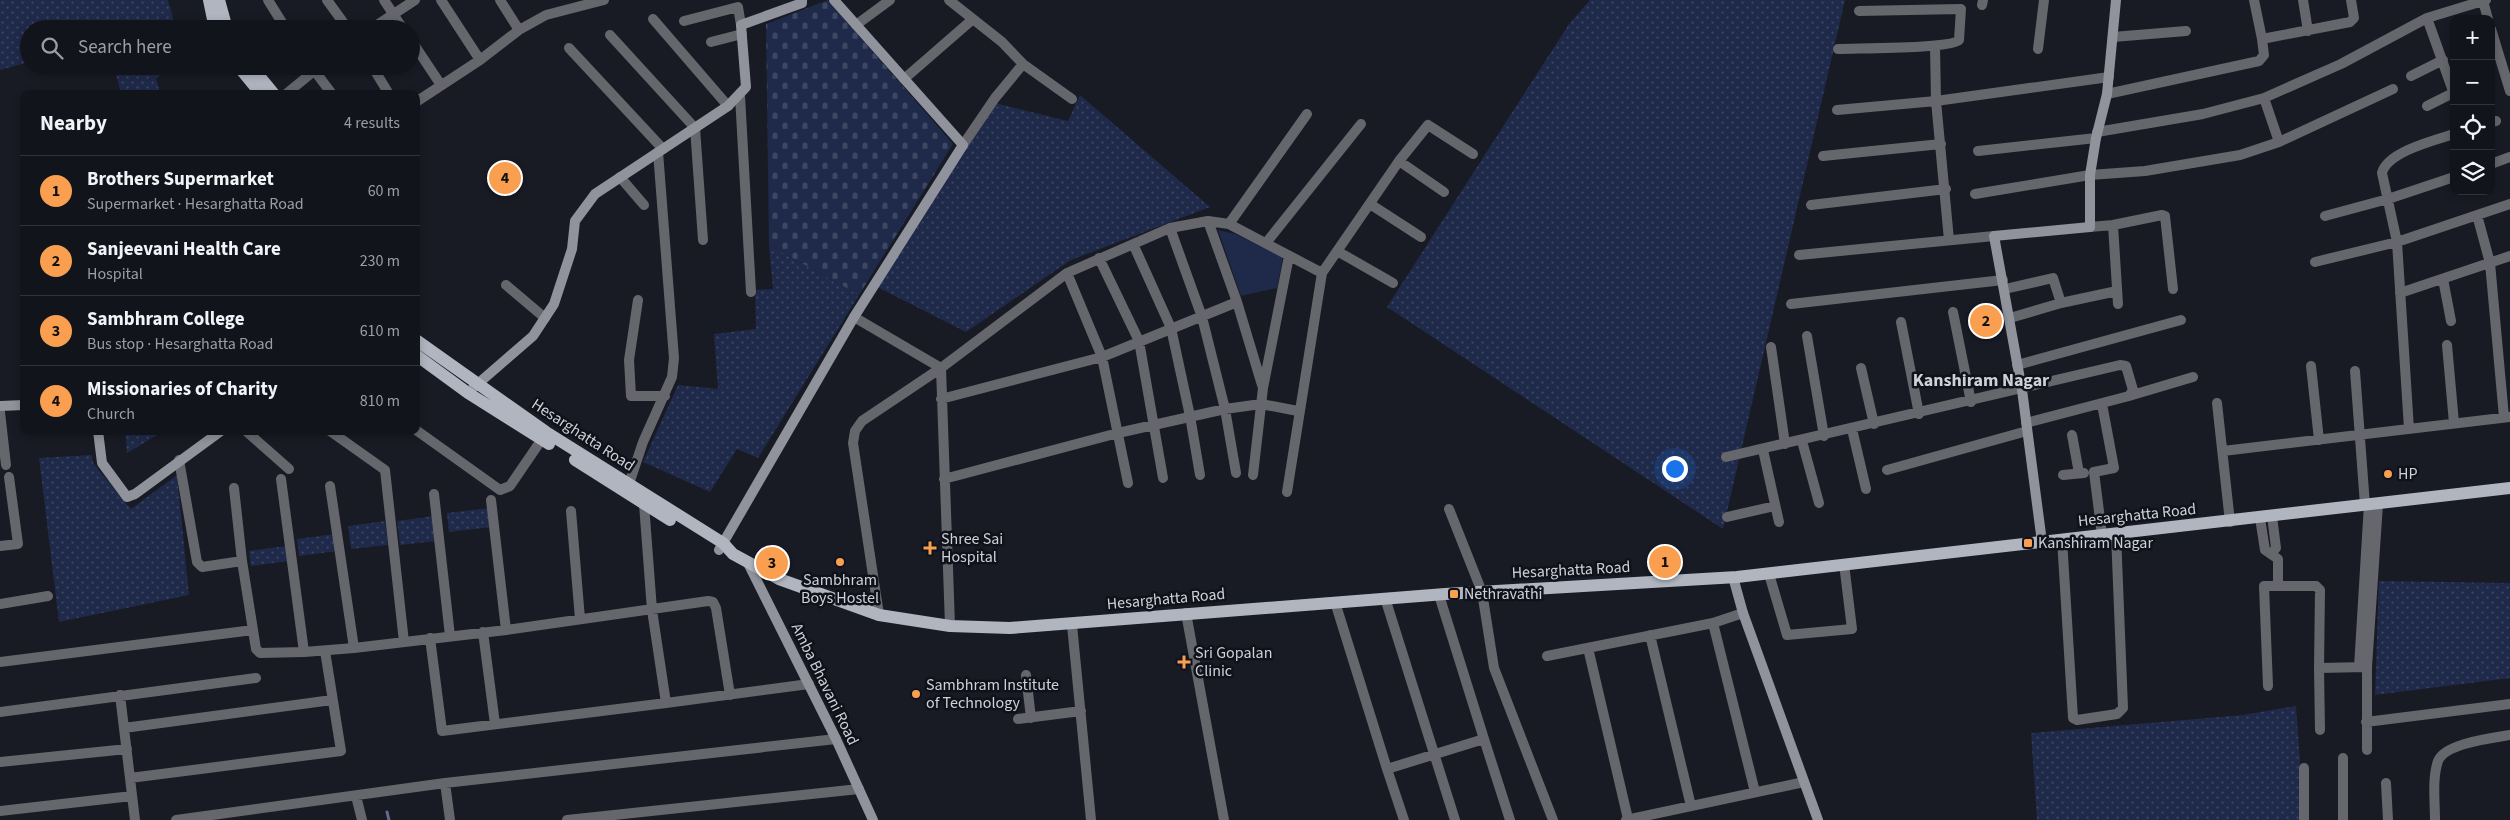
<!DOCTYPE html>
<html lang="en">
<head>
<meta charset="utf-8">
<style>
  :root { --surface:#12141b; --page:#1b1d24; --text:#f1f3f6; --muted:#9c9ea3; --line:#31333a; --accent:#fa9f4f }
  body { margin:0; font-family:"Source Sans 3",sans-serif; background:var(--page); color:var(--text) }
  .controls { position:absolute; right:15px; top:15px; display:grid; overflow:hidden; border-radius:10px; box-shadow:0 2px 8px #0003 }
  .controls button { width:45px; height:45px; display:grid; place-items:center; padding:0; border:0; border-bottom:1px solid var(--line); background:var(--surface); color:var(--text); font:25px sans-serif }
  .you { position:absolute; left:1674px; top:468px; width:18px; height:18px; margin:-12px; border:4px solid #fff; border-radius:50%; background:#1a73e8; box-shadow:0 0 0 8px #1a73e833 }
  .badge { display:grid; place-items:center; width:32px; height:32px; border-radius:50%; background:var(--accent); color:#111; font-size:16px; font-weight:700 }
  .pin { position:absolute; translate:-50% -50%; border:2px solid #fff; box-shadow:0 1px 5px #0006 }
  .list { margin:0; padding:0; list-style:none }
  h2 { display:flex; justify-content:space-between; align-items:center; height:65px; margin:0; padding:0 20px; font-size:21px }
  h2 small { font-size:16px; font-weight:400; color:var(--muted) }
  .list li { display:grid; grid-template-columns:32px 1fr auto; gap:15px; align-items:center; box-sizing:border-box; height:70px; padding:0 20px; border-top:1px solid var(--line) }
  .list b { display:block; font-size:19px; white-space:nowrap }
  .list p { margin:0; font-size:16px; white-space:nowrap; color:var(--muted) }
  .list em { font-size:16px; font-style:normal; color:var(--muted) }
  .icon { flex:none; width:28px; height:28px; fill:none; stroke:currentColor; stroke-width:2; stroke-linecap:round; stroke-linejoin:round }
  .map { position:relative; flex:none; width:2510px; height:820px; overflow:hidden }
  .search { position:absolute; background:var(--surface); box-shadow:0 2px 8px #0003; left:20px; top:20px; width:400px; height:55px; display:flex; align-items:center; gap:12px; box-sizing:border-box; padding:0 18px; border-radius:28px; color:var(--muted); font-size:19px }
  .panel { position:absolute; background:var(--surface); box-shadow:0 2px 8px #0003; left:20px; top:90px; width:400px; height:345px; border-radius:10px }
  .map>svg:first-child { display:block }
  .grass { fill:url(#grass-dots) }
  .cemetery { fill:url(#cemetery-stones) }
  .park { fill:#1f2949 }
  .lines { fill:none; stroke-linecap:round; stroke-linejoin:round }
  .stream { stroke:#626c89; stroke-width:3 }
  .street { stroke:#65676c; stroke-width:10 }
  .secondary { stroke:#90939b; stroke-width:10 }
  .primary { stroke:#b1b5c0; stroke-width:12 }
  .poi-dot { fill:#fa9f4f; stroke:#0f121b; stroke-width:2 }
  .labels { text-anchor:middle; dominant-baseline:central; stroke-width:5; stroke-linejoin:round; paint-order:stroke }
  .street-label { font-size:16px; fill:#cfd1d7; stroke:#0f121b }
  .poi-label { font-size:16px; fill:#cfd1d7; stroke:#0f121b; text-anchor:start }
  .neighbourhood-label { font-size:18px; font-weight:bold; fill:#cfd1d7; stroke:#0f121b }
</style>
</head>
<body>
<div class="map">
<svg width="2510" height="820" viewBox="0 0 2510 820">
  <defs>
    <pattern id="grass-dots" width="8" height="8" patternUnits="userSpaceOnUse" patternTransform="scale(1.25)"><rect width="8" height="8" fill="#1f2949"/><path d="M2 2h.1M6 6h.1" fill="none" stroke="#3e4762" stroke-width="1.8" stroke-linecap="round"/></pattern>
    <pattern id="cemetery-stones" width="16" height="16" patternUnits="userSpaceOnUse" patternTransform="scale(1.25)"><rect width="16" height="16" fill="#1f2949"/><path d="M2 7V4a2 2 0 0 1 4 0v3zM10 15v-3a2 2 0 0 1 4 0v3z" fill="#3e4762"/></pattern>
  </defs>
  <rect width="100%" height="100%" fill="#181b24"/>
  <path class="grass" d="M0 0H168L176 29H29V62L0 70Z
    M1590 0H1845L1723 529 1387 307 1569 24Z
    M114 66H175L156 78 160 94H121Z
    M1080 95 1210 207 1071 260 966 332 877 287 995 103 1068 121Z
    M769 245 859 295 758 458 737 449 710 492 643 462 678 385 718 389 714 334 756 329 755 290 773 289Z
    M125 431H164L127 453Z
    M92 455 93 463 131 509 177 475 189 595 59 622 39 458Z
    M489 508 491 527 449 532 447 513Z
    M434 516 437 541 400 545 397 521Z
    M385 521 388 545 351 549 348 526Z
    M335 534 337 551 299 556 297 539Z
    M287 546 289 561 251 566 249 551Z
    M2379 581 2510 583V678L2375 695Z
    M2296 706 2300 761 2299 820H2037L2031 733 2243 715Z"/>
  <path class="cemetery" d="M828 0 953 144 859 295 769 245 766 24Z"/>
  <path class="park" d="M1218 230 1235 234 1283 257 1277 288 1241 296Z"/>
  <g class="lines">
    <path class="stream" d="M387 812 389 820"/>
    <path class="street" d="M268 0 286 29
      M327 0 348 29
      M384 0 403 29
      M441 0 480 60
      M500 0 519 30
      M949 0 1002 42 1023 64 995 98 963 145
      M2254 0 2262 39
      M2303 0 2308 31
      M2483 1 2488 19
      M1982 5 1983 0
      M653 19 728 106
      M684 21 738 7 741 25
      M856 25 890 0
      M371 29 415 0
      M2491 29 2510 91
      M610 35 695 128 703 240
      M2113 37 2186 31
      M411 40 441 85
      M711 42 742 34
      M1935 46 1936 101 1949 240
      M569 48 663 149
      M1838 49C1857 48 1950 49 1959 40L1961 9 1859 11
      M2038 49 2044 0
      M1023 64 1072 99
      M311 66 332 94
      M372 66 389 94
      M2411 76 2443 60
      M904 79 973 19
      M286 94 320 66
      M2107 94 2259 61 2264 55 2262 39 2350 22 2354 18 2351 0
      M740 96 751 292
      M2264 98 2279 142
      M416 102 480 60 519 30 546 15 604 0
      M2427 106 2451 94 2453 91 2427 18
      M1837 110 1936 101 2109 77
      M2491 122 2496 121
      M2097 132 2203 114 2264 98 2341 64 2427 18 2486 0
      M1978 151 2096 138
      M1823 156 1941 144
      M1399 161 1444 192
      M2491 164 2510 157
      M620 177 644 205
      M1975 194 2090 175 2145 171 2240 155 2279 142 2393 89
      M1370 204 1421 237
      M1811 205 1946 189
      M2477 215 2490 263 2504 417
      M2325 216 2388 199 2454 177
      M1229 224 1307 114
      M2113 225 2118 304
      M2090 227 2113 225 2162 215 2165 216 2173 289
      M1170 228 1202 317 1225 409 1236 473
      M1266 243 1361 124
      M1134 246 1171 328 1190 416 1200 475
      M1337 251 1393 283
      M1799 255 1994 236
      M1099 258 1139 341 1163 478
      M2315 262 2397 242 2510 204
      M1067 273 1102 357 1128 483
      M2443 279 2451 321
      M506 285 545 318
      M2005 289 2053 278 2061 303 2010 318
      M2400 293 2510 256
      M638 300 629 360 631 396H665
      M1237 302 1262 385
      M2061 303 2117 291
      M1791 304 2003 280
      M1953 312 1971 402
      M854 317 941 368 862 421 855 431 853 443 879 615
      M1901 322 1919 414
      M1807 336 1824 436
      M2447 345 2454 423
      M1771 347 1785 444
      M2017 365 2181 320
      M2311 366 2319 440
      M1861 368 1874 424
      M2355 371 2365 505
      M2129 396 2193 377
      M941 399 1102 357 1237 302 1208 221
      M2217 403 2230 522
      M2102 404 2114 468 2094 472 2102 535
      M0 412 6 465
      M1852 429 1866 489
      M2409 429 2397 242 2382 173C2387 152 2435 140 2454 134
      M416 430 500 490 510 486 542 439
      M246 431 289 469
      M330 431 385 470 404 642
      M2072 435 2079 473
      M1802 441 1819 503
      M1763 450 1779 522
      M2223 451 2510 417
      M1726 457 2120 365 2126 366 2133 390 2129 396 2026 423
      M179 460 197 562 202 567 242 561 256 649 260 653 304 652 354 648 506 630 708 601 713 602 716 608 730 695
      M1887 470 2027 431
      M1253 475 1263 388 1289 256
      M2063 475 2084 473
      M281 479 304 652
      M944 479 1118 433 1225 409 1261 404 1298 411
      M629 484 643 442 672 377 674 358 658 152
      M330 486 354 648
      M234 488 242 561
      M1287 492 1322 273 1399 161 1428 125 1473 154
      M434 494 450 636
      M491 500 506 630
      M1449 509 1482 592 1494 668 1553 820
      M571 511 580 619
      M2272 516 2276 548 2272 553
      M1727 517 1775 506
      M2260 518 2265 550 2278 559V586H2316L2320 590 2319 668
      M2062 539 2073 718 2077 720 2117 714 2123 708 2116 534
      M0 546 18 544 9 477
      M1769 574 1787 635 1852 629 1844 564
      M1385 598 1455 820
      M1335 602 1387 769 1484 739 1439 595
      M0 604 48 596
      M1186 613 1224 820
      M1713 623 1743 613
      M1072 625 1091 820
      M950 626 941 368 1067 273 1170 228 1208 221 1229 224 1322 273
      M483 632 495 724
      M1650 635 1691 806
      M430 638 442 731 666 703 652 610 644 504 648 499
      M1588 648 1628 819
      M1547 656 1713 623 1755 792
      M0 662 253 630
      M2359 667 2369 504
      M1026 675 1031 718
      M2268 686 2264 586H2278
      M120 695 135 820
      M666 703 809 684
      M0 712 256 678
      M1018 719 1081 711
      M2366 722 2510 704
      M124 728 332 700
      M2320 730 2319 668 2366 667
      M1484 739 1510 820
      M2367 750V667L2378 504
      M2343 758V820
      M0 762 127 749
      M2304 768V820
      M1387 769 1404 820
      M130 778 341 751 325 651
      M445 783 450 820
      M2386 783 2388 820
      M356 796 362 820
      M0 811 132 796
      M176 820 445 783 836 739
      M567 820 859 789
      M1626 820 1804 782
      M2435 820C2435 802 2432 779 2438 761 2445 743 2493 738 2510 735"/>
    <path class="secondary" d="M473 388 533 336 554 304 572 249 575 221 595 194 728 106 746 87 741 25 802 3V0
      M0 406 24 405
      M98 431 102 463 127 497 135 494 221 431
      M2042 542 2022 390 1994 236 2090 227V175L2096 138 2107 94 2116 0
      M719 550 854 317 963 145 834 0
      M748 563 836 739 873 820
      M1733 577 1743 613 1818 820"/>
    <path class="primary" d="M209 0 215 29
      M219 0 227 29
      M238 66 261 94
      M251 66 274 94
      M416 340 546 432 723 543 733 554 779 579 879 615 950 626 1010 628 1445 594 1737 577 2510 488
      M416 355 468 393 549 444
      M575 460 670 520"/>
  </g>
  <g class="poi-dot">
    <circle cx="2388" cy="474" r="5"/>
    <rect x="2023" y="538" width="10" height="10" rx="2.5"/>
    <path d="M927.5 540.5h5v5h5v5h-5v5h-5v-5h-5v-5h5z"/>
    <circle cx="840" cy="562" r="5"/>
    <rect x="1449" y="589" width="10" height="10" rx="2.5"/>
    <path d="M1181.5 654.5h5v5h5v5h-5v5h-5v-5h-5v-5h5z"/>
    <circle cx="916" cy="694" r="5"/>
  </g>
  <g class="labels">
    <g class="street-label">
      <text transform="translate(583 435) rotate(33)">Hesarghatta Road</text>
      <text transform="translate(2137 515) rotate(-6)">Hesarghatta Road</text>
      <text transform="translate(1571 570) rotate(-3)">Hesarghatta Road</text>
      <text transform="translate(1166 599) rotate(-5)">Hesarghatta Road</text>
      <text transform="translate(825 684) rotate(64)">Amba Bhavani Road</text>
    </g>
    <g class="poi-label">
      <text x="2398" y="474">HP</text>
      <text x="941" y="539">Shree Sai<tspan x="941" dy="18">Hospital</tspan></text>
      <text x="2038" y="543">Kanshiram Nagar</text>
      <text x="840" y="580" text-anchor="middle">Sambhram<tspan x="840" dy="18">Boys Hostel</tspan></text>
      <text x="1464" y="594">Nethravathi</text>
      <text x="1195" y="653">Sri Gopalan<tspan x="1195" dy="18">Clinic</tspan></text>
      <text x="926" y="685">Sambhram Institute<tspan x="926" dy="18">of Technology</tspan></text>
    </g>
    <g class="neighbourhood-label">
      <text x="1981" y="380">Kanshiram Nagar</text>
    </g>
  </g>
</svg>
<div class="controls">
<button>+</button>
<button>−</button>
<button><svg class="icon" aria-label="locate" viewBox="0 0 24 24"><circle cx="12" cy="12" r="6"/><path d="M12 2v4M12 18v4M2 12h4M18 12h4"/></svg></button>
<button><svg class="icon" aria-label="layers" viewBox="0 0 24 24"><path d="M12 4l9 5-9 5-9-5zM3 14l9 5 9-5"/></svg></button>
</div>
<div class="you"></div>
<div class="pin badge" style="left:1665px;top:562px">1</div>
<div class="pin badge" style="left:1986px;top:321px">2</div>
<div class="pin badge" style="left:772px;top:563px">3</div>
<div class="pin badge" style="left:505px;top:178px">4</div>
<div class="search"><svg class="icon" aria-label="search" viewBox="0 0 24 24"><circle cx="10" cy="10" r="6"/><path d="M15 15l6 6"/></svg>Search here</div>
<section class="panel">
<h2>Nearby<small>4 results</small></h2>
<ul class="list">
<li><span class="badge">1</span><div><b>Brothers Supermarket</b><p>Supermarket · Hesarghatta Road</p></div><em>60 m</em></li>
<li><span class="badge">2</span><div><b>Sanjeevani Health Care</b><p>Hospital</p></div><em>230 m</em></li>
<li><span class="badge">3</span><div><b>Sambhram College</b><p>Bus stop · Hesarghatta Road</p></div><em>610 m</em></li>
<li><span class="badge">4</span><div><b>Missionaries of Charity</b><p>Church</p></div><em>810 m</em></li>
</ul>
</section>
</div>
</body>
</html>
